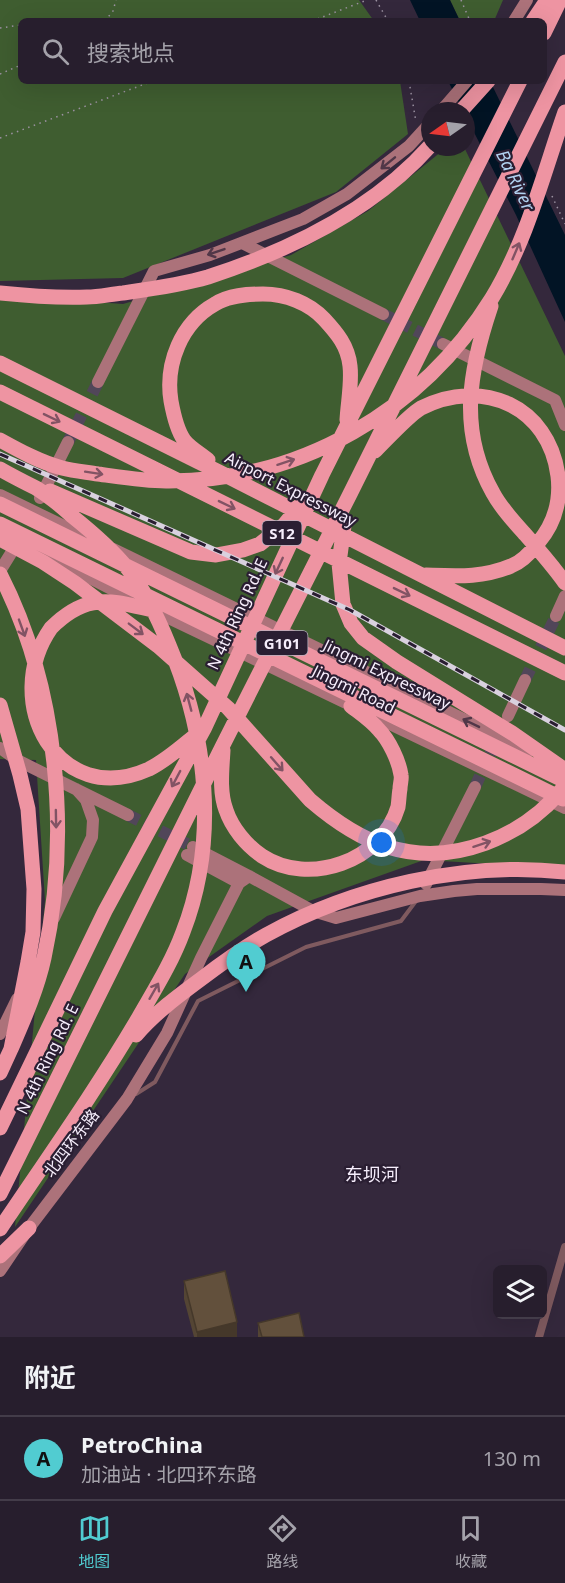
<!DOCTYPE html>
<html lang="zh">
<head>
<meta charset="utf-8">
<style>
  :root { --surface:#271e2d; --page:#2f2735; --text:#f1f3f6; --muted:#a4a2aa; --line:#433c49; --accent:#51ccd1 }
  body { margin:0; font-family:"Noto Sans","Noto Sans SC",sans-serif; background:var(--page); color:var(--text) }
  .controls { position:absolute; right:18px; bottom:18px; display:grid; overflow:hidden; border-radius:9px; box-shadow:0 6px 24px #0002 }
  .controls button { width:54px; height:54px; display:grid; place-items:center; padding:0; border:0; border-bottom:2px solid var(--line); background:var(--surface); color:var(--text); font:30px sans-serif }
  .compass { position:absolute; left:421px; top:102px; width:54px; height:54px; border-radius:50%; background:var(--surface); box-shadow:0 6px 24px #0002; rotate:256deg }
  .you { position:absolute; left:382px; top:843px; width:21px; height:21px; margin:-15px; border:4px solid #fff; border-radius:50%; background:#1a73e8; box-shadow:0 0 0 9px #1a73e833 }
  .badge { display:grid; place-items:center; width:39px; height:39px; border-radius:50%; background:var(--accent); color:#111; font-size:20px; font-weight:700 }
  .pin { position:absolute; translate:-50% -50px; filter:drop-shadow(0 2px 3px #0008) }
  .pin::after { content:''; position:absolute; top:32px; width:21px; height:18px; background:inherit; clip-path:polygon(0 0,100% 0,50% 100%) }
  .list { margin:0; padding:0; list-style:none }
  h2 { display:flex; justify-content:space-between; align-items:center; height:78px; margin:0; padding:0 24px; font-size:26px }
  h2 small { font-size:20px; font-weight:400; color:var(--muted) }
  .list li { display:grid; grid-template-columns:39px 1fr auto; gap:18px; align-items:center; box-sizing:border-box; height:84px; padding:0 24px; border-top:2px solid var(--line) }
  .list b { display:block; font-size:22px; white-space:nowrap }
  .list p { margin:0; font-size:20px; white-space:nowrap; color:var(--muted) }
  .list em { font-size:20px; font-style:normal; color:var(--muted) }
  .icon { flex:none; width:33px; height:33px; fill:none; stroke:currentColor; stroke-width:2; stroke-linecap:round; stroke-linejoin:round }
  .map { position:relative; flex:none; width:565px; height:1337px; overflow:hidden }
  .search { position:absolute; background:var(--surface); box-shadow:0 6px 24px #0002; left:18px; right:18px; top:18px; height:66px; display:flex; align-items:center; gap:15px; box-sizing:border-box; padding:0 21px; border-radius:9px; color:var(--muted); font-size:22px }
  .sheet { height:162px; background:var(--surface) }
  nav { display:flex; justify-content:space-around; align-items:center; box-sizing:border-box; height:84px; border-top:2px solid var(--line); background:var(--surface); font-size:16px; color:var(--muted) }
  nav a { display:grid; justify-items:center; gap:3px }
  nav .on { color:var(--accent) }
  .map>svg:first-child { display:block }
  .green { fill:#3f5d30 }
  .water { fill:#021425 }
  .lines { fill:none; stroke-linecap:round; stroke-linejoin:round }
  .secondary-tunnel { stroke:#514659; stroke-width:12; stroke-dasharray:12 6; stroke-linecap:butt }
  .path { stroke:#9c92a2; stroke-width:1.5; stroke-dasharray:1.5 4.5; stroke-linecap:butt }
  .lane { stroke:#7f5a5f; stroke-width:4 }
  .street { stroke:#7f5a5f; stroke-width:8 }
  .secondary { stroke:#ac727a; stroke-width:12 }
  .highway { stroke:#ee94a2; stroke-width:15 }
  .rail-casing { stroke:#d9d1df; stroke-width:5 }
  .rail { stroke:#2a1e32; stroke-width:3; stroke-dasharray:9; stroke-linecap:butt }
  .wall { fill:#544534 }
  .shaded-wall { fill:#45382a }
  .building { fill:#62503c; stroke:#45382a; stroke-width:1.5 }
  .oneway { stroke:#513748 }
  .oneway2 { stroke:#825364 }
  .labels { text-anchor:middle; dominant-baseline:central; stroke-width:4.5; stroke-linejoin:round; paint-order:stroke }
  .shield { fill:#2a1e32; stroke:#b9b0bf; stroke-width:1.5 }
  .shield-label { font-size:15px; font-weight:bold; fill:#f6eefc }
  .street-label { font-size:16px; fill:#f6eefc; stroke:#2a1e32 }
  .water-label { font-size:18px; font-style:italic; fill:#b1d1f0; stroke:#2a1e32 }
  .neighbourhood-label { font-size:18px; fill:#f6eefc; stroke:#2a1e32 }
</style>
</head>
<body>
<div class="map">
<svg width="565" height="1337" viewBox="0 0 565 1337">
  <rect width="100%" height="100%" fill="#34283c"/>
  <path class="green" d="M0 0H359L374 21H21V81H400L408 134 336 192 123 278 0 281Z
    M450 0H503L494 21H460Z
    M447 147H464L565 356V868L424 860 267 916 185 974 15 1227 45 901 36 760 0 759V295L123 304 291 255 368 211Z"/>
  <path class="water" d="M410 0H450L460 21H420Z
    M448 81H490L565 235V322L516 215Z"/>
  <g class="lines">
    <path class="secondary-tunnel" d="M383 314 443 344
      M68 442 98 382
      M525 680 556 616
      M475 787 497 739
      M128 815 193 847"/>
    <path class="path" d="M376 0 388 21
      M461 0 470 21
      M105 21 113 11 116 0
      M312 21 367 0
      M0 28 21 25
      M0 74 21 65
      M409 81 416 122
      M0 138 153 81
      M552 196 565 224"/>
    <path class="lane" d="M136 1094 155 1082 198 1001 306 947 401 921 416 901"/>
    <path class="street" d="M539 1337 565 1247"/>
    <path class="secondary" d="M514 21 527 0
      M441 111 467 81
      M242 243 383 314
      M443 344 555 400 565 425
      M98 382 154 271 210 255 303 219 347 194 409 146 430 123
      M0 495 97 542
      M40 498 68 442
      M113 549 529 751
      M39 552 152 610 565 808
      M0 571 13 550
      M556 616 565 596
      M508 716 525 680
      M0 748 17 760 128 815
      M193 847 249 876 313 911 336 918 420 896 454 891 477 889H541L565 890
      M187 855 239 883
      M426 884 475 787
      M54 918 92 837 93 820 86 800 76 789
      M0 1034 17 999
      M0 1271 29 1228 127 1099 167 1033 201 958 239 883 249 876"/>
    <path class="highway" d="M533 21 547 0
      M544 33 560 0
      M461 111 488 81
      M0 293C29 296 58 298 87 297 99 297 111 294 123 293 151 289 181 285 208 277 288 251 373 210 430 146
      M491 306C469 371 458 431 493 493 501 508 513 521 524 533 538 549 553 566 565 583
      M0 363 229 477 565 648
      M0 392 565 673
      M0 440C20 451 40 462 62 468 74 471 86 472 98 474 120 477 143 481 166 481 300 482 422 411 492 298 527 240 543 175 565 112
      M375 451C386 440 409 415 421 408 482 377 549 406 558 476 561 501 554 524 538 543 531 552 522 562 511 566 483 578 456 576 426 575
      M208 460C201 454 189 447 184 440 177 430 173 412 171 401 165 364 181 323 215 304 229 295 247 294 263 294 286 294 309 303 324 319 337 333 348 346 350 366 352 383 348 402 347 420
      M0 469C12 476 24 482 36 488 49 496 61 506 72 516 92 532 112 549 128 569 146 592 158 618 169 645 207 735 219 839 183 932 172 962 155 989 139 1017 96 1090 47 1159 0 1229
      M50 491 191 552 216 555 243 550 260 544 284 525 301 504
      M0 504 565 781
      M0 524 563 799
      M344 526 339 563 343 604 351 623 363 638 397 662 512 733 561 767
      M0 539 43 562 75 583 158 646 228 708 310 800C332 819 359 838 388 847 453 867 524 837 565 786
      M0 574C58 687 71 835 44 958 37 990 24 1019 11 1049
      M152 610C134 606 112 599 93 603 77 606 62 617 51 628 0 701 58 810 149 769 167 760 182 746 197 734
      M0 705 20 775 28 809 34 889 33 932 28 962 11 1049 0 1073
      M223 750C222 769 219 792 226 810 232 828 246 845 262 856 309 887 382 861 398 807 399 801 399 794 400 789 400 784 402 779 401 775 399 761 389 740 379 730 372 721 360 713 351 706
      M136 1035C155 1013 178 996 201 979 222 963 243 948 266 935 353 887 465 861 565 872
      M0 1128 105 911 204 729 322 475 520 81
      M0 1194 223 745 349 496 565 62
      M0 1256 29 1228"/>
    <g class="rail-casing">
      <path id="rail" d="M0 454 350 610 565 730"/>
    </g>
    <use href="#rail" class="rail"/>
  </g>
  <path class="wall" d="M184 1281 237 1337H194L184 1299Z
    M258 1323 304 1337H258Z"/>
  <path class="shaded-wall" d="M237 1322V1337H197V1332Z"/>
  <path class="building" d="M225 1271 237 1322 197 1332 184 1281Z
    M299 1313 304 1337H262L258 1323Z"/>
  <defs><path id="oneway-shaft" d="M-6 0H5M1.5-3L5.5 0L1.5 3" fill="none" stroke-width="1.6" stroke-linecap="round" stroke-linejoin="round" transform="scale(1.5)"/></defs>
  <g class="oneway">
    <use href="#oneway-shaft" transform="translate(388 163) rotate(141)"/>
    <use href="#oneway-shaft" transform="translate(216 252) rotate(161)"/>
    <use href="#oneway-shaft" transform="translate(471 723) rotate(-154)"/>
  </g>
  <g class="oneway2">
    <use href="#oneway-shaft" transform="translate(516 251) rotate(-67)"/>
    <use href="#oneway-shaft" transform="translate(52 418) rotate(26)"/>
    <use href="#oneway-shaft" transform="translate(286 462) rotate(-18)"/>
    <use href="#oneway-shaft" transform="translate(94 473) rotate(9)"/>
    <use href="#oneway-shaft" transform="translate(227 505) rotate(26)"/>
    <use href="#oneway-shaft" transform="translate(279 566) rotate(115)"/>
    <use href="#oneway-shaft" transform="translate(402 592) rotate(26)"/>
    <use href="#oneway-shaft" transform="translate(22 628) rotate(70)"/>
    <use href="#oneway-shaft" transform="translate(136 629) rotate(37)"/>
    <use href="#oneway-shaft" transform="translate(189 702) rotate(-105)"/>
    <use href="#oneway-shaft" transform="translate(277 764) rotate(49)"/>
    <use href="#oneway-shaft" transform="translate(176 779) rotate(118)"/>
    <use href="#oneway-shaft" transform="translate(56 819) rotate(89)"/>
    <use href="#oneway-shaft" transform="translate(482 844) rotate(-18)"/>
    <use href="#oneway-shaft" transform="translate(154 991) rotate(-60)"/>
  </g>
  <g class="labels">
    <g class="shield">
      <rect x="262.5" y="521" width="39" height="24" rx="4.5"/>
      <rect x="256.5" y="631" width="51" height="24" rx="4.5"/>
    </g>
    <g class="shield-label">
      <text x="282" y="533">S12</text>
      <text x="282" y="643">G101</text>
    </g>
    <g class="street-label">
      <text transform="translate(291 489) rotate(27)">Airport Expressway</text>
      <text transform="translate(237 614) rotate(-65)">N 4th Ring Rd. E</text>
      <text transform="translate(387 674) rotate(26)">Jingmi Expressway</text>
      <text transform="translate(354 689) rotate(26)">Jingmi Road</text>
      <text transform="translate(47 1059) rotate(-64)">N 4th Ring Rd. E</text>
      <text transform="translate(71 1143) rotate(-53)">北四环东路</text>
    </g>
    <g class="water-label">
      <text transform="translate(516 180) rotate(64)">Ba River</text>
    </g>
    <g class="neighbourhood-label">
      <text x="372" y="1174">东坝河</text>
    </g>
  </g>
</svg>
<div class="controls">
<button><svg class="icon" aria-label="layers" viewBox="0 0 24 24"><path d="M12 4l9 5-9 5-9-5zM3 14l9 5 9-5"/></svg></button>
</div>
<svg class="compass" viewBox="-18 -18 36 36"><path d="M0-13l5 13h-10z" fill="#e53935"/><path d="M0 13l5-13h-10z" fill="#a4a2aa"/></svg>
<div class="you"></div>
<div class="pin badge" style="left:246px;top:992px">A</div>
<div class="search"><svg class="icon" aria-label="search" viewBox="0 0 24 24"><circle cx="10" cy="10" r="6"/><path d="M15 15l6 6"/></svg>搜索地点</div>
</div>
<section class="sheet">
<h2>附近<small></small></h2>
<ul class="list">
<li><span class="badge">A</span><div><b>PetroChina</b><p>加油站 · 北四环东路</p></div><em>130 m</em></li>
</ul>
</section>
<nav>
<a class="on"><svg class="icon" aria-label="map" viewBox="0 0 24 24"><path d="M3 6l6-2 6 2 6-2v14l-6 2-6-2-6 2zM9 4v14M15 6v14"/></svg>地图</a>
<a><svg class="icon" aria-label="directions" viewBox="0 0 24 24"><path d="M12 3l9 9-9 9-9-9zM9 14v-3h6M13 9l2 2-2 2"/></svg>路线</a>
<a><svg class="icon" aria-label="saved" viewBox="0 0 24 24"><path d="M7 4h10v16l-5-4-5 4z"/></svg>收藏</a>
</nav>
</body>
</html>
